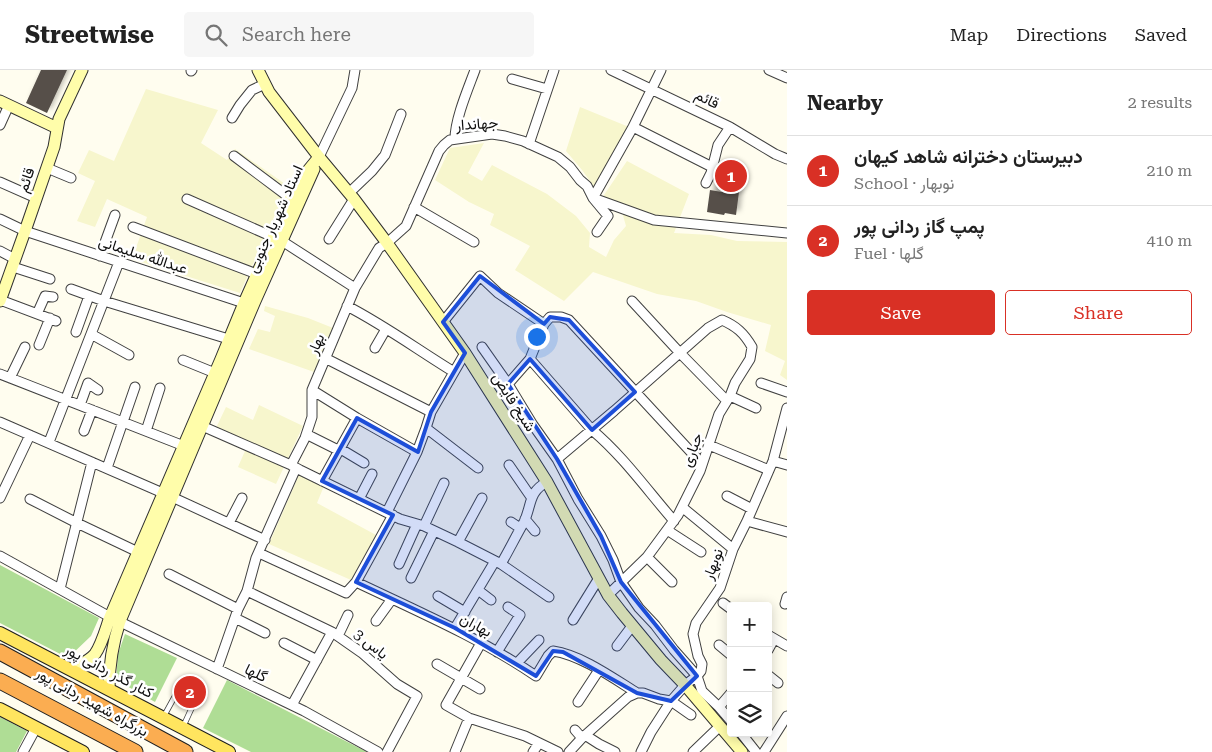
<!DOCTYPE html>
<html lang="en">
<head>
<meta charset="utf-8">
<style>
  :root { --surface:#fff; --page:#f6f6f6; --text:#222; --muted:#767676; --line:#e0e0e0; --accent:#d93025 }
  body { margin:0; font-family:"Roboto Serif",Vazirmatn,serif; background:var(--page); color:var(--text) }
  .controls { position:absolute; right:15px; bottom:15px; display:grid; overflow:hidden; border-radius:5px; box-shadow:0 2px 12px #0003 }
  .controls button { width:45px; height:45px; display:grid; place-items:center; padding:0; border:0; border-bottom:1px solid var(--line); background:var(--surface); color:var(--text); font:25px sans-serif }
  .you { position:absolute; left:536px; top:266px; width:18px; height:18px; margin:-12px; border:4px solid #fff; border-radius:50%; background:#1a73e8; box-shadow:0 0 0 8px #1a73e833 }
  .badge { display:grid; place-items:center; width:32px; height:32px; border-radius:50%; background:var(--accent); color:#fff; font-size:16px; font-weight:700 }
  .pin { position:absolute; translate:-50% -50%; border:2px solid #fff; box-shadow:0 1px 5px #0006 }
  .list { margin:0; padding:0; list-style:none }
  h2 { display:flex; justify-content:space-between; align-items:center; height:65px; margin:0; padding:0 20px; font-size:21px }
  h2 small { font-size:16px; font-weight:400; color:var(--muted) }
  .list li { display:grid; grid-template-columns:32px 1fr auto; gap:15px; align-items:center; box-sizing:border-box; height:70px; padding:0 20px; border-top:1px solid var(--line) }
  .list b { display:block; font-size:19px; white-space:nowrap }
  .list p { margin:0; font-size:16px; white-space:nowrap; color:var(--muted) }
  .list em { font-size:16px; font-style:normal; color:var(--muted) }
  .actions { display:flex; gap:10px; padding:15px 20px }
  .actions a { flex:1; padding:11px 0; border:1px solid var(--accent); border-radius:5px; text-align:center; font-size:18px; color:var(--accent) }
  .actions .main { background:var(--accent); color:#fff }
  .icon { flex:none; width:28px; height:28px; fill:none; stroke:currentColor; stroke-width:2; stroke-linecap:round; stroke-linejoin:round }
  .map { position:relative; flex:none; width:787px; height:682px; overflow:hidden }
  header { display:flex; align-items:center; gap:30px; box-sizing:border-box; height:70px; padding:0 25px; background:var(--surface); border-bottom:1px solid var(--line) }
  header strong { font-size:24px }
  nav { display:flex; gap:28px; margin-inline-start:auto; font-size:18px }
  .search { width:350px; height:45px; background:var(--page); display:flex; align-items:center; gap:12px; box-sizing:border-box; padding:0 18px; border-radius:5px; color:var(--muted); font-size:19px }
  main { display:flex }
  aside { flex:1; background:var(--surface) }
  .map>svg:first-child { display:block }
  .farmland { fill:#f7f6cd }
  .forest { fill:#afdd95 }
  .building { fill:#57504a; filter:url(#shadow) }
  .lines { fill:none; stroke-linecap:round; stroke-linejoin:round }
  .lane-casing { stroke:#414141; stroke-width:6 }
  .street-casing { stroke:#414141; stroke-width:11 }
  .secondary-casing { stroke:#303030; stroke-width:13 }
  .primary-casing { stroke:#1f1f1f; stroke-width:14 }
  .highway-casing { stroke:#1f1f1f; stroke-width:17 }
  .lane { stroke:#fff; stroke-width:4.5 }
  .street { stroke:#fff; stroke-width:9 }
  .secondary { stroke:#fffdaa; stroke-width:11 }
  .primary { stroke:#ffe55f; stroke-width:12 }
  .highway { stroke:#fbad51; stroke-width:15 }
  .marked { fill:#1d4ed8; fill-opacity:0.2; stroke:#1d4ed8; stroke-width:4; stroke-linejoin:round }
  .labels { text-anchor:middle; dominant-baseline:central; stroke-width:5; stroke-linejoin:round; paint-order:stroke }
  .street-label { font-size:15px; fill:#0e0e0e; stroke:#fff }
</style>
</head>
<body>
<header>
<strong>Streetwise</strong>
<div class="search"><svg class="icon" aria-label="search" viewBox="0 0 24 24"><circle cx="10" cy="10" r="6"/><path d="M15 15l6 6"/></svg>Search here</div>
<nav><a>Map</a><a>Directions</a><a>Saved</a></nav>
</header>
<main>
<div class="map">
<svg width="787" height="682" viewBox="0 0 787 682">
  <defs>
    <filter id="shadow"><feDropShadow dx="4" dy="-4" stdDeviation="2.5" flood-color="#0004"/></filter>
  </defs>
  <rect width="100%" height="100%" fill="#fffdef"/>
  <path class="farmland" d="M146 19 218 40 201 73 227 90 235 79 288 116 240 223 132 189 147 147 107 129 95 157 77 151 95 111 78 103 89 80 114 91Z
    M580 37 629 57 595 118 582 100 566 81Z
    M484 73 468 103 482 111 492 95 547 124 576 146 590 163 589 177 606 187 614 170 626 156 622 142 602 128 627 91 689 124 674 163 711 165 737 171 787 172V310L780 305 785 291 765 281 771 255 727 242 696 231 657 224 593 202 564 231 515 200 530 176 490 155 494 144 469 132 435 110 450 78Z
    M265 236 308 248 333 258 314 302 249 279 258 259 270 262 275 246 264 241Z
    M259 335 303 356 276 414 238 397 248 374 216 358 226 337 253 350Z
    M299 405 324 416 317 433 376 465 351 510 269 474Z"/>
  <path class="forest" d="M0 495 99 548 91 566 68 588 0 553Z
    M125 564 177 588 155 632 116 610 118 584Z
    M227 610 367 682H251L203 658Z
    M0 647 27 661 16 682H0Z"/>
  <path class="building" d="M41 0H67L47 43 26 33Z
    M710 120 728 123V121L739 122 736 145 725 143 724 145 707 142Z"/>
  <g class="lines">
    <g class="lane-casing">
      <path id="lane" d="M164 646 181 615 199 622 183 657"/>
    </g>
    <g class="street-casing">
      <path id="street" d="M611 0 730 57 775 84 787 89
        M661 0 633 57 593 128 654 150 787 163
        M769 0 787 8
        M191 1 192 0
        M512 9 547 19
        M232 48 240 35 252 20 265 14
        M0 55 9 35
        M633 57 712 97
        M455 69C455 49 468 19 475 0
        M529 74 554 0
        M234 86 294 131
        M319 87 352 18 355 0
        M47 98 71 108
        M0 112 36 128
        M706 113 711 103 718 75 730 57
        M349 123 372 101 385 85 401 44
        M187 129 282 171 355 218
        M414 137 474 172
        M0 149 25 161 250 235
        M133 157 262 206
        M329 169 354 129
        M0 181 15 189
        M100 186 115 145
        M13 197 50 209
        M71 219 104 231 235 271
        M0 230 56 251
        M632 231 680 283 727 331
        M347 236C384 255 418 280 454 302
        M37 244 45 226 53 227
        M443 252 480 206 498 223 544 254
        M76 262 89 226
        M91 264 129 285
        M39 275 50 248
        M482 277 508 314 533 355 557 389 578 429 601 466 613 490 621 512 639 538 655 555 674 580 697 606 702 621 719 637 731 651
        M375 278 386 259
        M325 288 431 342
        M530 289 592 360C623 386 647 420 674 451
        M183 290 215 303 220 307
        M0 304 184 376
        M10 308 25 277
        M761 313 787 322
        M508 314 530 289 544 254 550 247H561L569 250 702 394
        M312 320 357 348 417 382
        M730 326 756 338
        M80 335 88 313 98 320
        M0 352 172 427 265 470
        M202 356 291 395 300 400 400 449 424 456 458 472 501 494 549 527
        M426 358 478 398
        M84 361 92 340
        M146 361 160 318
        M310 366 338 380
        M49 372 119 192
        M709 375 769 400
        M339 378 364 393
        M557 389 614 341 708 258 722 250C736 256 744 263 752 277L750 289 735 313 730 326 719 344 700 401 678 445 647 487 608 525
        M773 391 787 395
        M291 395 305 368 312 347V320L355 218 379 178 387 173 406 156 439 81 444 75 450 70 492 64 505 66 523 71 558 87 570 97 580 110 587 116 593 128 608 146 597 162
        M509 395 531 427
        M107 398 135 317
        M322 411 357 348
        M727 426 752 439
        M0 428 30 365
        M30 429 77 453 138 482
        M359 429 372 404
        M682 437 733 479
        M387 442 417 382 426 358 431 342 465 283
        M525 449 535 461
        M747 451 787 462
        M511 452 520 458
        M229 453 242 428
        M424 456 444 413
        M667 460 701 482
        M458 472 482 428
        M259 483 346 523 356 512 393 445
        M0 486 110 547 304 641 378 682
        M647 487 672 512
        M399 494 417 454
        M501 494C509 480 516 466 524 452 532 435 528 422 547 412
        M169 504 238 539
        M411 508 434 461
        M356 512C417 541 480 568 536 606L548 586 553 581C581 585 613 608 637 623
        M60 519 92 392
        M478 520 491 530
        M247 521 332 562 362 583 397 614 417 626 387 682
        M438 526 465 542
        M723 533 731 539
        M785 534 787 527
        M235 548 265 563
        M573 550 599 508
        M376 551 392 529
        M455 558 495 491
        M768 565 787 576
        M338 566 348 545
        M284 573 317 590
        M481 573 446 635 469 648 525 666 558 682
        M719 575 731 585
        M617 576 632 556
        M768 580 774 569
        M497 582 520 545 508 537
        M517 593 539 570
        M437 594 480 619
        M217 599 238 539 247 521 256 488 296 398
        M768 605 778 613
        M578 632 599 600
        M292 635 332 562
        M719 637 731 623
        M575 660 582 668
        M741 663 756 682
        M585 665 599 674 615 682
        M23 682 36 658
        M455 682 469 648
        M533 682 539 673
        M569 682 582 668 628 627 637 623H643L659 629 671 631 685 615 697 606 701 601 702 594 698 586 693 564 696 553 720 518 733 479 747 451 773 391 787 338
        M641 682 651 662 671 631 691 645
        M693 682 720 656
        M764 682 787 646"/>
    </g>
    <g class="secondary-casing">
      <path id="secondary" d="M258 0 269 22 319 87 354 129 387 173 465 283 547 412 608 525 622 543 661 590 685 615 742 682
        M0 31 57 58
        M0 231 25 161 54 77 59 49 82 0
        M72 600C79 595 89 591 95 584 102 574 106 558 110 547L221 289 244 233 297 114 319 87
        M109 619C109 595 112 575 120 551L255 231 314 99"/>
    </g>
    <g class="primary-casing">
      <path id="primary" d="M0 563 229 682
        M0 639 83 682"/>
    </g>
    <g class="highway-casing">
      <path id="highway" d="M0 582 185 682
        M0 611 135 682"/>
    </g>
    <use href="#lane" class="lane"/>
    <use href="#street" class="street"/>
    <use href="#secondary" class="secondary"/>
    <use href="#primary" class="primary"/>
    <use href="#highway" class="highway"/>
  </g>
  <path class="marked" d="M480 206 544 254 550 247 569 250 635 322 592 360 530 289 508 314 557 389 601 466 621 512 697 606 671 631 637 623 563 582 553 581 536 606 455 558 356 512 393 445 322 411 357 348 418 382 431 342 465 283 443 252Z"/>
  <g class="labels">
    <g class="street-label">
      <text transform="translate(707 29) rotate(26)">قائم</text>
      <text transform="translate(477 54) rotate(-4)">جهاندار</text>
      <text transform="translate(26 110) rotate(-71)">قائم</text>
      <text transform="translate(275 149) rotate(-66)">استاد شهریار جنوبی</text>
      <text transform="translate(143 185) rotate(18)">عبدالله سلیمانی</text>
      <text transform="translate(316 274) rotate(-67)">بهار</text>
      <text transform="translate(514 332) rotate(57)">شیخ فایض</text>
      <text transform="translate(692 380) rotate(-70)">جباری</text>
      <text transform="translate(713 494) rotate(-69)">نوبهار</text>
      <text transform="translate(476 555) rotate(28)">بهاران</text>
      <text transform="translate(371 574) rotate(38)">یاس 3</text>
      <text transform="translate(109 601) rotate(28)">کنار گذر ردانی پور</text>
      <text transform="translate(256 603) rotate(26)">گلها</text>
      <text transform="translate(92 632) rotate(29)">بزرگراه شهید ردانی پور</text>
    </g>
  </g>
</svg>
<div class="controls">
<button>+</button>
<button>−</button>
<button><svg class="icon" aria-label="layers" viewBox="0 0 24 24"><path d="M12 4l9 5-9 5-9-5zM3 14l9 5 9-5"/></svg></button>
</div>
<div class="you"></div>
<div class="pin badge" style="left:731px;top:106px">1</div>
<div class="pin badge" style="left:190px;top:622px">2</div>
</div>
<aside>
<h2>Nearby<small>2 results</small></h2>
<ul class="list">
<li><span class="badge">1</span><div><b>دبیرستان دخترانه شاهد کیهان</b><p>School · نوبهار</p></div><em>210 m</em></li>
<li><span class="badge">2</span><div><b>پمپ گاز ردانی پور</b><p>Fuel · گلها</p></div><em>410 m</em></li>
</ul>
<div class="actions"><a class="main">Save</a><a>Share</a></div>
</aside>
</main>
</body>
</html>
